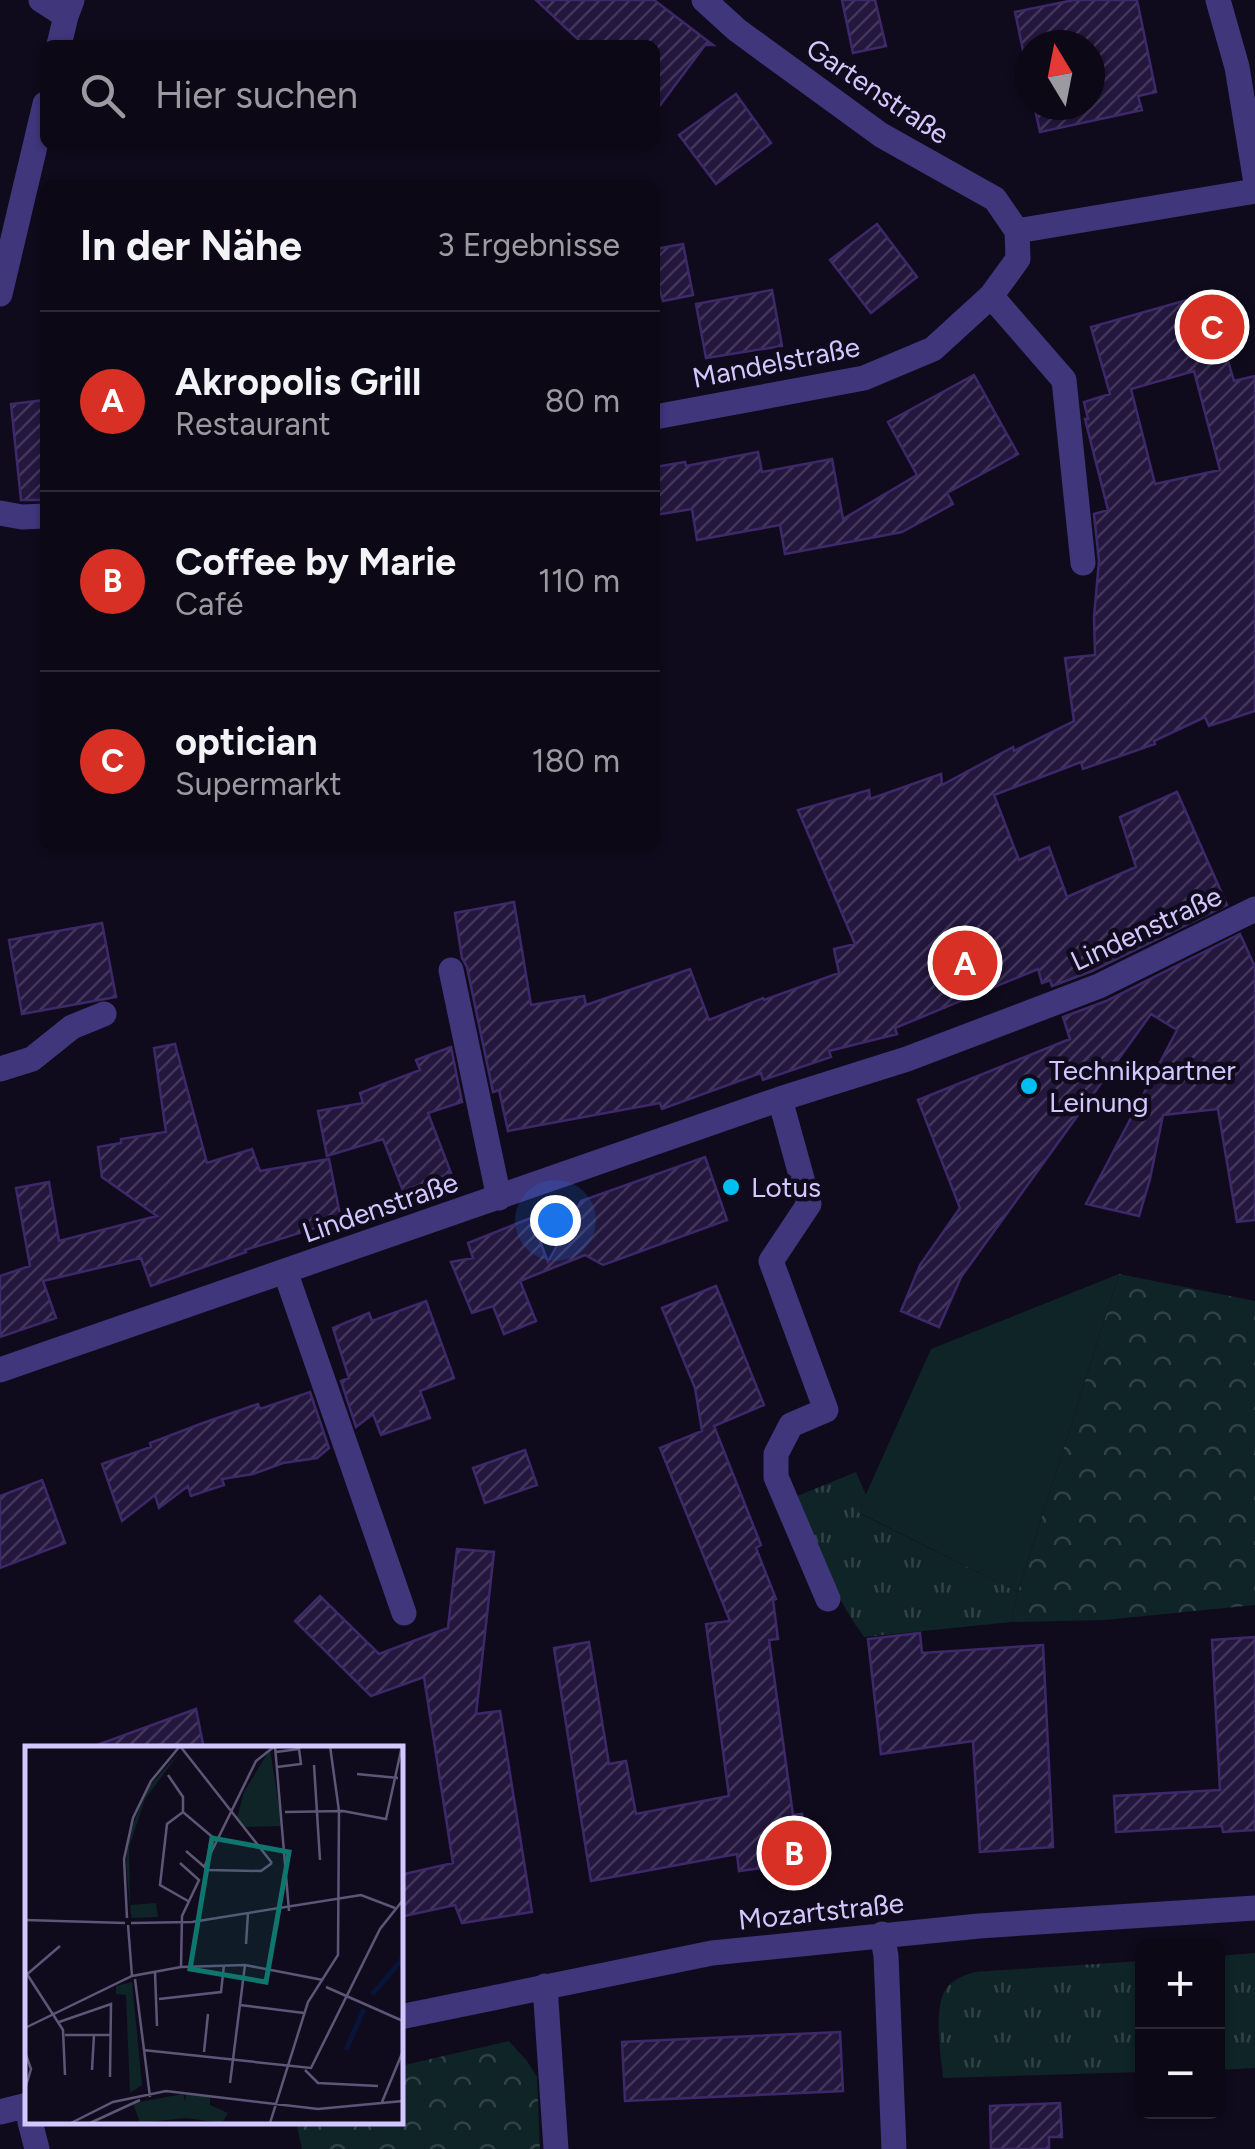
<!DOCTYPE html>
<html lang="de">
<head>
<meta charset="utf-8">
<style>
  :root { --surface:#0c0815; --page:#1a1622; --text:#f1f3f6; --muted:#9a9aa0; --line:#2c2934; --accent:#d93025 }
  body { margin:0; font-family:Figtree,sans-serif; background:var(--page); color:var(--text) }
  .controls { position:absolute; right:30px; bottom:30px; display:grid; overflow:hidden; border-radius:15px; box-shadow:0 2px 8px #0004 }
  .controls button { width:90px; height:90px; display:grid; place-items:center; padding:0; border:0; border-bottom:2px solid var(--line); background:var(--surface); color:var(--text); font:50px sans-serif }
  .compass { position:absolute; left:1015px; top:30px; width:90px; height:90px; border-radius:50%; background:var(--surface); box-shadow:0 2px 8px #0004; rotate:350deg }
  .you { position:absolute; left:555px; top:1220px; width:35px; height:35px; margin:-25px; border:8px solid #fff; border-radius:50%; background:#1a73e8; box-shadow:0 0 0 15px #1a73e833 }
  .badge { display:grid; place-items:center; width:65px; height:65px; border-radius:50%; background:var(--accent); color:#fff; font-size:32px; font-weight:700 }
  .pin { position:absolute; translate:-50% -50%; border:5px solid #fff; box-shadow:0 2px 10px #0006 }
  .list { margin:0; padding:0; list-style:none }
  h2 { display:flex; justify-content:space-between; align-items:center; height:130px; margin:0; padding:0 40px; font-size:42px }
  h2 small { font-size:32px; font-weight:400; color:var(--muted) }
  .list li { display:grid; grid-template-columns:65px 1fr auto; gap:30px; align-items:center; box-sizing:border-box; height:180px; padding:0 40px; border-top:2px solid var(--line) }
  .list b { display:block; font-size:38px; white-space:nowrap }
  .list p { margin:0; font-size:32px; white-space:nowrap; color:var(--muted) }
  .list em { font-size:32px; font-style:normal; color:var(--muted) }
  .icon { flex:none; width:55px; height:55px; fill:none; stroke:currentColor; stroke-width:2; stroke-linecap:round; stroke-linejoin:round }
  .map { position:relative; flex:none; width:1255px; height:2149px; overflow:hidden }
  .search { position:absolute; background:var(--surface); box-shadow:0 2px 8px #0004; left:40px; top:40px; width:620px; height:110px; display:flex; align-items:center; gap:25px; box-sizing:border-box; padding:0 35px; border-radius:15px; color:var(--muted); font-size:38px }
  .panel { position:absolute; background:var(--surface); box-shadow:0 2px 8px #0004; left:40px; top:180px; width:620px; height:670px; border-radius:15px }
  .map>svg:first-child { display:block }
  .grass { fill:url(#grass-tufts) }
  .park { fill:url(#park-crowns) }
  .garden { fill:#0e2426 }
  .building { fill:url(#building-hatch); stroke:#3d2969; stroke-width:2.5; fill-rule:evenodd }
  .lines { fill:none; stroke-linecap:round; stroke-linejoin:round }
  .minor { stroke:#40367c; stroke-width:25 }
  .poi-dot { fill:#00bef2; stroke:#100b1c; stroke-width:4 }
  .labels { text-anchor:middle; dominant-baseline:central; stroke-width:9; stroke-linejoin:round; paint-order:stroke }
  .street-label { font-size:28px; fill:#d3c7ff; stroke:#100b1c }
  .poi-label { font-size:28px; fill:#d3c7ff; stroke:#100b1c; text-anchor:start }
  .inset-river { fill:none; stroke:#081438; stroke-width:5 }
  .inset-road { fill:none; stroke:#5e5677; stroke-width:2.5 }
  .view { fill:#0f766e; fill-opacity:0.15; stroke:#0f766e; stroke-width:5 }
  .inset-edge { fill:none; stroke:#d3c7ff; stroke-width:5 }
</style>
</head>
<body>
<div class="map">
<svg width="1255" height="2149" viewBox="0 0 1255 2149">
  <defs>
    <pattern id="grass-tufts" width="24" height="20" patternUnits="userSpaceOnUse" patternTransform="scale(2.5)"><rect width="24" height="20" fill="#0e2426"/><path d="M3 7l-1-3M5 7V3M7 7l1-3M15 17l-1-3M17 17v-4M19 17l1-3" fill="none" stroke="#304247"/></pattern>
    <pattern id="park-crowns" width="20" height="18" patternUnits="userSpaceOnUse" patternTransform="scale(2.5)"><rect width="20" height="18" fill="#0e2426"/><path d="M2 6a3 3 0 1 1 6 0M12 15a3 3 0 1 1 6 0" fill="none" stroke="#304247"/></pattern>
    <pattern id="building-hatch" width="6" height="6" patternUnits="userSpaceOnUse" patternTransform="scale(2.5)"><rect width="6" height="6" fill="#23173d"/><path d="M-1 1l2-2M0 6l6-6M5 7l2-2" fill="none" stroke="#42375a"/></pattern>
  </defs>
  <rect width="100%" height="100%" fill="#100b1c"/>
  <path class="grass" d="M856 1472 866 1495 859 1513 1018 1592 1011 1622 864 1637C833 1594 815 1547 795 1497Z
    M1255 1953V2068L1218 2070V1956Z
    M1142 1961V2072L943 2078C941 2056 933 2006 946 1989 953 1979 963 1976 974 1972Z"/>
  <path class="park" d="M1119 1274 1255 1301V1605L1104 1620 1011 1622 1018 1592Z
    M509 2041 527 2061 537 2077 540 2149H302L296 2122H400V2066Z"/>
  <path class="garden" d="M1119 1274 1018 1592 858 1512 931 1349Z"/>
  <path class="building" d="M536 0H654L713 45H705L655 112V45H584Z
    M842 0H875L886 46 853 53Z
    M1074 0H1137L1156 92 1138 96 1142 110 1040 132 1034 105H1090V45H1030V84L1015 12Z
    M736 94 771 143 716 184 679 135Z
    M877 224 917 277 871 313 830 260Z
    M683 244 693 295 663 301 655 274V249Z
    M772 290 782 346 706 358 696 304Z
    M1208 294 1234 381 1255 376V711L1209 726 1205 717 1154 741 1155 744 1083 769 1081 762 994 795 1019 860 1049 847 1067 897 1136 867 1120 817 1177 792 1227 905 1092 971 1052 986 1050 980 1042 983 1038 969 895 1028 897 1034 829 1051 831 1057 763 1080 761 1073 662 1109 660 1103 508 1131 499 1090 493 1092 467 967 462 958 455 913 514 902 531 1005 584 996 586 1005 690 969 709 1020 763 998 764 1000 839 973 834 949 855 944 798 810 869 790 870 799 941 774 942 785 1013 747 1014 751 1074 721 1065 658 1095 655 1094 617 1099 561 1094 514 1108 510 1085 419H1088L1084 402 1110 394 1091 327ZM1194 371 1220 470 1155 484 1131 389Z
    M974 375 1018 454 947 493 953 504 902 532 785 554 780 525 697 540 692 509 655 515V467L685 462 686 466 758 452 762 472 832 459 843 519 917 475 888 422Z
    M45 400V500H21L11 404Z
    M102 923 116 997 22 1014 9 940Z
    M1240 934 1255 967V1220L1237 1222 1218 1109 1163 1115 1150 1179 1139 1216 1086 1204 1177 1030 1151 1014 961 1277 939 1327 901 1311 920 1265 960 1208 918 1100 1070 1039 1063 1017 1106 1001Z
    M175 1044 207 1163 252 1149 260 1171 329 1159 341 1220 245 1250 246 1252 151 1286 141 1258 43 1281 56 1318 0 1337V1276L30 1266 16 1188 49 1182 59 1241 157 1216 102 1177 98 1147 121 1143V1139L166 1132 154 1048Z
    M451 1047 462 1102 428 1113 451 1173 403 1191 383 1139 327 1156 318 1111 363 1103 360 1093 420 1070 416 1060Z
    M705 1157 727 1220 603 1265 585 1255 520 1281 536 1321 504 1334 493 1306 472 1313 451 1262 473 1258 468 1243 531 1218 548 1262 581 1201Z
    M716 1286 764 1405 714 1426 761 1545 756 1548 776 1599 773 1600 778 1639 769 1640 793 1815 802 1814 810 1870 779 1875 778 1866 739 1871 737 1854 591 1881 554 1648 589 1642 609 1764 626 1761 636 1814 729 1796 706 1624 730 1621 660 1448 702 1431 695 1388 662 1308Z
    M426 1301 454 1378 420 1391 430 1418 381 1435 373 1414 356 1427 341 1381 349 1378 333 1328 369 1313 372 1321Z
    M310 1392 329 1448 317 1458 283 1463 253 1474 222 1479 224 1485 191 1496 188 1486 159 1508 155 1495 122 1521 102 1464 151 1447 150 1443 203 1423 258 1404 260 1409Z
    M525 1450 537 1485 485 1503 473 1468Z
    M42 1480 65 1543 0 1568V1496Z
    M457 1549 494 1552 476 1714 500 1711 532 1912 462 1923 455 1905 400 1917V1875L453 1863 424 1677 371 1696 295 1621 320 1596 379 1654 448 1628Z
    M920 1633 922 1653 1043 1645 1053 1847 980 1852 973 1741 881 1754 868 1639Z
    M1255 1637V1830L1223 1832 1222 1826 1116 1832 1114 1796 1220 1790 1212 1640Z
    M196 1709 204 1749H98L97 1745Z
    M840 2032 843 2091 625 2101 622 2042Z
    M1060 2103 1062 2137H1049V2149H991L990 2106Z"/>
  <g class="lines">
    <path class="minor" d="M41 0 66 16
      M704 0 737 30 881 135 995 199 1017 231
      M1218 0 1237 67 1255 177
      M59 45 66 16 72 0
      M1017 231 1255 191
      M0 294 45 104
      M991 296 1064 380 1083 563
      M655 417 864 378 933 349 991 296 1018 259 1017 231
      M0 513 22 517 45 516
      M451 970 499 1198
      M0 1069 32 1059 72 1027 104 1014
      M780 1099 809 1204 771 1261 826 1410 791 1425 776 1454V1477L828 1599
      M285 1271 404 1613
      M0 1370 780 1099 907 1059 1099 986 1255 909
      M882 1934 886 1956 894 2149
      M545 1986 556 2149
      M400 2017 712 1953 979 1926 1255 1908
      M0 2112 28 2105
      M30 2122 37 2149"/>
  </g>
  <g class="poi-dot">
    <circle cx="1029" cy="1086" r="10"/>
    <circle cx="731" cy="1187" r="10"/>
  </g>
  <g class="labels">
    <g class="street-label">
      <text transform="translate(878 91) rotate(34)">Gartenstraße</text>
      <text transform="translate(776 362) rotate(-11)">Mandelstraße</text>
      <text transform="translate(1146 928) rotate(-25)">Lindenstraße</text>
      <text transform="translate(380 1207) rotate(-19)">Lindenstraße</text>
      <text transform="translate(821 1911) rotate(-6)">Mozartstraße</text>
    </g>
    <g class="poi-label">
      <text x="1049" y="1070">Technikpartner<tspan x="1049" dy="32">Leinung</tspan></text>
      <text x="751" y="1187">Lotus</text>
    </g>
  </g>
  <g transform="translate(25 1746)">
    <rect width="378" height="378" fill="#100b1c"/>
    <path d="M155 6 120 53 104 101 105 159 131 157 133 171 107 172 106 169 101 119 102 104 107 80 125 39ZM158 348 160 356 161 348 185 350V359L203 367 197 377 161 372 115 377 108 357Z" fill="#0e2426"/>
    <path d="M107 236 117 339 105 347 101 249 91 248V240Z" fill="#0e2426"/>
    <path d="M245 3 257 80 218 81 212 72 219 46Z" fill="#0e2426"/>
    <path class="inset-river" d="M347 249 378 212M321 304 339 263"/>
    <path class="inset-road" d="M155 0 247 117M251 6 274 3 276 18 252 21M289 19 295 114M332 28 373 32M143 29 158 51V66M260 66 318 65 361 73 377 0M161 105 183 124 236 125 247 117M155 117 174 134 157 170 156 221M179 121 231 15 250 0 264 165M163 155 135 139 142 78 158 66 191 94M102 172 99 113 108 72 126 35 155 0M0 174 100 177M106 177 167 176 336 149 370 162M103 179 107 230M221 198 223 167M0 225 38 284 40 329M130 226 132 280M0 230 35 200M110 233 125 351M301 241 378 275M134 253 196 246 199 219M215 259 279 267M34 276 86 258 85 331M0 282 107 230 156 221 220 219 298 234M40 289H86M118 304 286 322 355 183 378 154M0 306 6 323 0 343M179 306 183 268M67 324 69 289M280 324 293 337 353 340M205 337 220 219M357 356 378 305M46 377 88 356 141 345 293 363 378 355M65 377 115 354M245 377 283 256 313 209 314 65 305 0"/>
    <path class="view" d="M187 92 264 106 241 236 165 223Z"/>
    <rect width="378" height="378" class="inset-edge"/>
  </g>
</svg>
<div class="controls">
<button>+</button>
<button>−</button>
</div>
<svg class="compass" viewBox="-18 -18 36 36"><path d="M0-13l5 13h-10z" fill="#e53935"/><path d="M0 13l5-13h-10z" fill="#9a9aa0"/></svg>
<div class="you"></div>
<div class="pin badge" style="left:965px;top:963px">A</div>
<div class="pin badge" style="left:794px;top:1853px">B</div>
<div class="pin badge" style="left:1212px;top:327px">C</div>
<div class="search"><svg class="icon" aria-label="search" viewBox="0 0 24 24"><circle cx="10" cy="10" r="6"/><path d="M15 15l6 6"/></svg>Hier suchen</div>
<section class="panel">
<h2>In der Nähe<small>3 Ergebnisse</small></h2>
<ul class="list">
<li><span class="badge">A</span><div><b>Akropolis Grill</b><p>Restaurant</p></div><em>80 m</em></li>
<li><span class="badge">B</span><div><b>Coffee by Marie</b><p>Café</p></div><em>110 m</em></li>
<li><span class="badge">C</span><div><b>optician</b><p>Supermarkt</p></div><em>180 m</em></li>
</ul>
</section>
</div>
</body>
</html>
